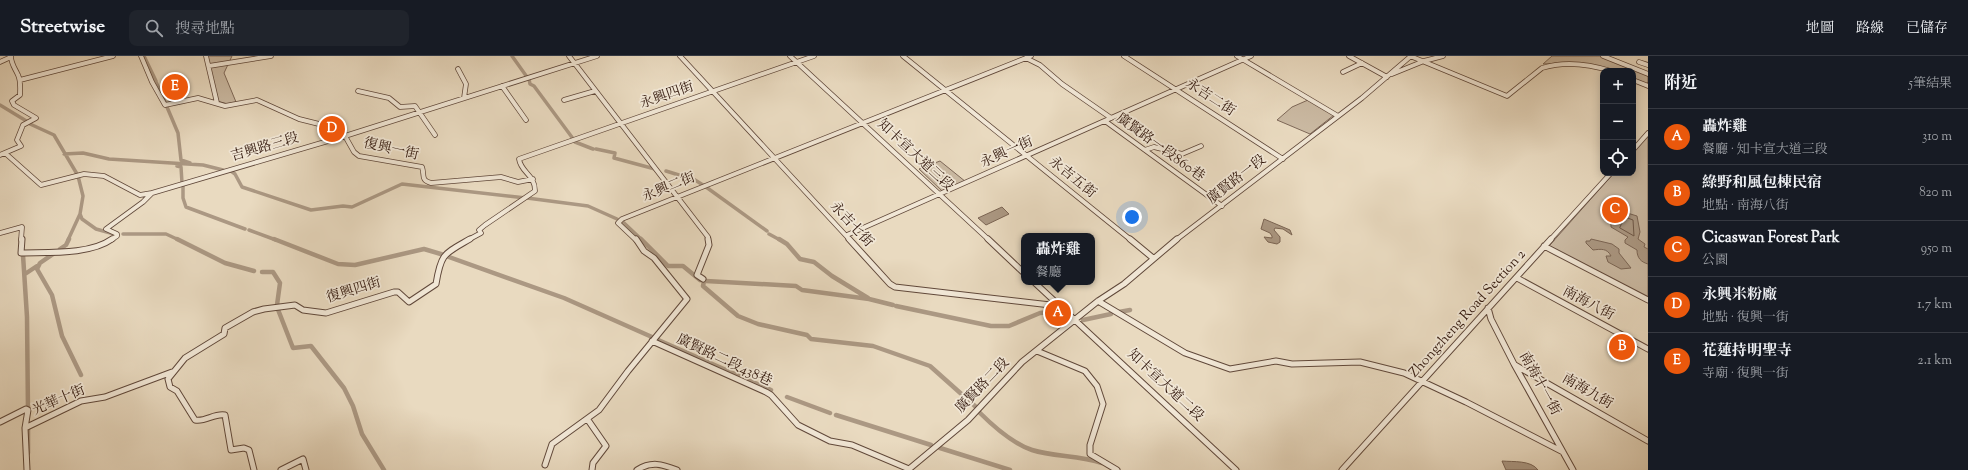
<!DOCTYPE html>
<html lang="zh-TW">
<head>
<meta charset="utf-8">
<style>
  :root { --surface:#171b24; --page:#20242c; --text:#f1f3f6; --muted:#9ea1a6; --line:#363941; --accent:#ea580c }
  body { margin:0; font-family:"Sorts Mill Goudy","Noto Serif TC",serif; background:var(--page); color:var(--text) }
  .controls { position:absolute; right:12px; top:12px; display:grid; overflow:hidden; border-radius:8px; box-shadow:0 2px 10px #0003 }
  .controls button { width:36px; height:36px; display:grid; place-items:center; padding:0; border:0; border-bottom:1px solid var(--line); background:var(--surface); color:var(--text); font:20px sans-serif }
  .you { position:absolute; left:1132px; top:161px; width:14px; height:14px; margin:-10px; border:3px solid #fff; border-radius:50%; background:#1a73e8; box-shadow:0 0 0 6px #1a73e833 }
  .badge { display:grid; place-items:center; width:26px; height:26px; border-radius:50%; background:var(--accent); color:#fff; font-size:13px; font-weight:700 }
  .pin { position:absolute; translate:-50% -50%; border:2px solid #fff; box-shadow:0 1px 4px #0006 }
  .popup { position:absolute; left:1021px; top:177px; width:74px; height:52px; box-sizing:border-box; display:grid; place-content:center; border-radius:8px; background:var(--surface); filter:drop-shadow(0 1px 3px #0005); font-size:13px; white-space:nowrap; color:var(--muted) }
  .popup b { font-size:15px; color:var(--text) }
  .popup::after { content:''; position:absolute; left:50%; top:100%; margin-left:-8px; border:8px solid transparent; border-top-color:var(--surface) }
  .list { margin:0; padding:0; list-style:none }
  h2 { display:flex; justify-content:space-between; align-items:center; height:52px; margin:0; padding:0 16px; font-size:17px }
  h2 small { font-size:13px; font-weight:400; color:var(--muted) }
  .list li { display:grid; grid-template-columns:26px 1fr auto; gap:12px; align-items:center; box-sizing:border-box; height:56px; padding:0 16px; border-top:1px solid var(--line) }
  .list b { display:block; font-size:15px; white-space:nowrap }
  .list p { margin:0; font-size:13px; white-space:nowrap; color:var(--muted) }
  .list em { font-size:13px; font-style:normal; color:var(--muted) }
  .icon { flex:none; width:22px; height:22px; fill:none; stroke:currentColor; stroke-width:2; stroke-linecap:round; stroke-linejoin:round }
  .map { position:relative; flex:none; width:1648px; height:414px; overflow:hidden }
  header { display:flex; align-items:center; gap:24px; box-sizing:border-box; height:56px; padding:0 20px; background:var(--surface); border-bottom:1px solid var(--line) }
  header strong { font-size:19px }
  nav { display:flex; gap:22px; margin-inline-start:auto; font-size:14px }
  .search { width:280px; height:36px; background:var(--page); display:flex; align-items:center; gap:10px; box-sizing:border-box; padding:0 14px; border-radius:8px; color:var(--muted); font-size:15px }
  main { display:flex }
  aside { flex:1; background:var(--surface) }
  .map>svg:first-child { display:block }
  .green { fill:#cab9a2; stroke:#7e6858 }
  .water { fill:#ab9883; stroke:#7b6554 }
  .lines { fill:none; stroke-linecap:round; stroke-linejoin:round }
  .shore { stroke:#6e5848; stroke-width:1 }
  .canal-far1 { stroke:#ab9883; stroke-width:3.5 }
  .canal { stroke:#ab9883; stroke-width:4.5 }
  .minor-far1-casing { stroke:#60483a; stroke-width:5.5 }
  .minor-casing { stroke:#60483a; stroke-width:7 }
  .minor-far1 { stroke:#f1e7d6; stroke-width:4 }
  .minor { stroke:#f1e7d6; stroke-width:5 }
  .labels { text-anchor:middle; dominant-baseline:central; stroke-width:3.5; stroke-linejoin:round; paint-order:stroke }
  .street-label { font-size:14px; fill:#32180d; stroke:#f1e7d6 }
</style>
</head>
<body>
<header>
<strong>Streetwise</strong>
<div class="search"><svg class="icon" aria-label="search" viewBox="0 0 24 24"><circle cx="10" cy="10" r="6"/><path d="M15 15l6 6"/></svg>搜尋地點</div>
<nav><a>地圖</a><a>路線</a><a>已儲存</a></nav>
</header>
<main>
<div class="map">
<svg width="1648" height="414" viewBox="0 0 1648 414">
  <rect width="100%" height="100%" fill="#e9dac0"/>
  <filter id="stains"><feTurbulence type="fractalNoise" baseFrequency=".005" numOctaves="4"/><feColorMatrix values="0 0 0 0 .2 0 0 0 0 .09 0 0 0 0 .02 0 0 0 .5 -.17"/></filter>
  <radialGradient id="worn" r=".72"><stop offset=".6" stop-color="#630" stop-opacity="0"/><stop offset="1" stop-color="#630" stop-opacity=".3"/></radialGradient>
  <path class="green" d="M207 0H232L224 17 236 46 228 48 217 45Z
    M1552 0H1600L1648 19V26L1646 28 1633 22V15H1614L1592 9 1564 7 1543 8Z
    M1308 44 1334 59 1310 78 1277 64 1292 51Z
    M1648 79V242L1549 190 1614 117H1633V96Z
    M940 105 966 126 943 136 919 113Z"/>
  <path class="water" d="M1002 151 1009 158 986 169 978 162Z
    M1624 156 1637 160 1640 176 1638 183 1645 188 1644 191 1648 193V208C1641 206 1637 202 1637 194L1625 187V184L1628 181 1611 171V168L1615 165 1619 166V162Z
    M1264 163 1290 174 1292 179 1283 173 1275 172 1274 174 1280 181V186L1277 188 1268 186 1264 181 1272 182V180L1270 177 1261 173Z
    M1591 183 1612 188 1619 193V197L1631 212 1621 213 1608 206 1606 200H1611C1607 192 1601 193 1593 194L1586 187V185H1590Z
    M1502 405C1513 406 1531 404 1538 414H1506Z"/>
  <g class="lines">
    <path class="shore" d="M1625 161 1633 164 1634 180 1620 172Z"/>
    <path class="canal-far1" d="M144 0 156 25
      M512 0 527 21
      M529 23 530 28 534 30 574 84
      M156 26 165 46
      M0 49 28 66
      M167 51 178 77 181 104 190 107
      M30 68 54 79 77 118
      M575 86 593 93
      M596 93 615 97 614 102 655 113
      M64 98 83 97 109 103 203 109 223 114
      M177 110 181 111 182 127
      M231 115 235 118 242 131 311 154 343 150 352 151 402 128 526 142
      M666 115 695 124 703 129
      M78 120 83 140 80 158 82 163 96 173 114 178
      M183 129V142L186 151 245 173
      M706 131 767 175
      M527 142 588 150 617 163
      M623 166 642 184
      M249 174 276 184
      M123 178H166L179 184
      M769 178 780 184
      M68 184 80 158"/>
    <path class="canal" d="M177 183 225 207 254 215
      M274 183 338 208 355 209 424 193 444 199
      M641 183 668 210H683L700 224
      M779 183 787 188 800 203 814 206 832 220 868 242
      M60 193 66 189 69 183
      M56 196 40 207 37 213 52 239 62 280 81 319
      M23 199 27 261 28 356
      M446 200 564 242 652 281
      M262 216H273L280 227 277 249
      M25 218 37 210
      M704 225 703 230 738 260 758 268 807 279 811 283 873 290 930 310 976 351
      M706 225 796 230 802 234 869 243 893 249
      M896 250 991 270H1009L1040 257 1059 255
      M277 251 293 292 311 290 344 332 353 350 362 378 384 414
      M1119 256 1130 254
      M1083 264 1111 258
      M656 283 771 334
      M787 341 830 357
      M979 356C992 369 1014 388 1032 394 1054 401 1079 399 1102 407
      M836 359 931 389
      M28 371V397
      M940 392 1010 414"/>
    <g class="minor-far1-casing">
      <path id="minor-far1" d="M141 0 152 26 165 49 198 42 225 50 257 44 299 63 335 72 345 80 354 96 359 100 422 111C425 119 420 124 431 127L501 121 518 126 533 123
        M206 0 217 47
        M569 0 708 181V184
        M680 0 850 184
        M790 0 989 184
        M903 0 1131 184
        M1124 0 1283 103
        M1237 0 1338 60
        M1349 0 1387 21
        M1410 0 1507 40 1542 12C1564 5 1589 8 1611 15
        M1603 0 1648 18
        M1026 2 1040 9 1062 28 1111 62
        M0 6 11 1
        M1639 6 1648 9
        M209 10 271 0
        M458 13 466 28 464 42
        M1343 16 1362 7
        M1392 18 1424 5 1443 0
        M20 24 113 0
        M1633 24 1648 30
        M502 30 526 64
        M358 35 389 42 400 51 415 50 435 79
        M564 44 595 35
        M1105 65 1222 150
        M1145 94 1154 91 1182 98 1201 90
        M1633 94 1648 77
        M5 97 41 129 84 118 104 120 140 139 152 137
        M0 99 21 90 17 84 23 69 36 62 14 49 12 45 20 39C20 32 21 25 18 19 15 12 11 8 11 0
        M0 177 22 171 21 184
        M847 179 1251 0
        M111 184 117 180V178L106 173 143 146 152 137 345 80 597 0
        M468 184 481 177 479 174 485 169 535 135C535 118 521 117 519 103L814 0
        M636 184 618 167 622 163 1031 0
        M1176 184 1362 42 1411 0
        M1550 184 1611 117"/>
    </g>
    <g class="minor-casing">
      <path id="minor" d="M22 183 21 197C47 196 90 199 112 183
        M849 183 890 228 895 231 1059 250
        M988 183 1024 217
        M1130 183 1153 202
        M1544 190 1648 244
        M1517 222 1648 293
        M703 223 697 219 709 189 708 183
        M1034 226 1236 414
        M1098 245 1185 297 1230 313 1276 305 1292 308 1360 306 1404 317 1466 346 1563 396
        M1488 252 1491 263 1514 308 1573 414
        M652 285 766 336 771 339 798 369 830 385 852 389 909 413
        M1037 295 1085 315 1097 330 1103 348 1090 389V398L1117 414
        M1515 309 1648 385
        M588 364 606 390 593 407 592 414
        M0 366 26 353 28 354 25 372 81 345 105 341 172 316
        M25 372 27 414
        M545 409 552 388 599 354 628 315 687 243 654 202 644 195 636 183
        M254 414 249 394 244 392 231 394 225 359C214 357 206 366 195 364L177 335 170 331 168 323 185 302 224 278 225 272 253 256 264 253 295 249 303 254 326 257 394 236H398L409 246 436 228C441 197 444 198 470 183
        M281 414 303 403 306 414
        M637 414C651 405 662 408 677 414
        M908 414 968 364 1022 306 1098 245 1124 228 1177 183
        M1342 414 1551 183"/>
    </g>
    <use href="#minor-far1" class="minor-far1"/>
    <use href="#minor" class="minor"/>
  </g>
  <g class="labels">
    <g class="street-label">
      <text transform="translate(667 40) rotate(-19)">永興四街</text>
      <text transform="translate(1210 42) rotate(33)">永吉二街</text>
      <text transform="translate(265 92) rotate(-16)">吉興路三段</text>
      <text transform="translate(1160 92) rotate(36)">廣賢路一段860巷</text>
      <text transform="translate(391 94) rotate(13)">復興一街</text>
      <text transform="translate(1007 97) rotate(-24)">永興一街</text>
      <text transform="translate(915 100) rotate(43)">知卡宣大道三段</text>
      <text transform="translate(1072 122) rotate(39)">永吉五街</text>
      <text transform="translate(1237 124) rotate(-38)">廣賢路一段</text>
      <text transform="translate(669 132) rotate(-22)">永興二街</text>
      <text transform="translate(851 169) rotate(47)">永吉七街</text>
      <text transform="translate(354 235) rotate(-17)">復興四街</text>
      <text transform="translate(1588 248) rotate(28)">南海八街</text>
      <text transform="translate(1468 258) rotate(-48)">Zhongzheng Road Section 2</text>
      <text transform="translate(724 305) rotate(25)">廣賢路二段438巷</text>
      <text transform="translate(1539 328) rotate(61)">南海十一街</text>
      <text transform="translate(983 330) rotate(-46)">廣賢路二段</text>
      <text transform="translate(1165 330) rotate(43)">知卡宣大道二段</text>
      <text transform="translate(1587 336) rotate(30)">南海九街</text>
      <text transform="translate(59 345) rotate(-23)">光華十街</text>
    </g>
  </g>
  <rect width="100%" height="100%" filter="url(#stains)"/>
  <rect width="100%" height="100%" fill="url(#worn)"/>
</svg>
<div class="controls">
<button>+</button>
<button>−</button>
<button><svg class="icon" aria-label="locate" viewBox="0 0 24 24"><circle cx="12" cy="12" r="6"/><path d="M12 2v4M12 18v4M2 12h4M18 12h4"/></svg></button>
</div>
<div class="you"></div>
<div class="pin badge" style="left:1058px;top:257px">A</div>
<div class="popup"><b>轟炸雞</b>餐廳</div>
<div class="pin badge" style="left:1622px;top:291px">B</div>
<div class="pin badge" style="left:1615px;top:154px">C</div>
<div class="pin badge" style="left:332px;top:73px">D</div>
<div class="pin badge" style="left:175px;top:31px">E</div>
</div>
<aside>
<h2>附近<small>5筆結果</small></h2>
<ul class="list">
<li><span class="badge">A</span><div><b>轟炸雞</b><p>餐廳 · 知卡宣大道三段</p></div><em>310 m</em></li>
<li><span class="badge">B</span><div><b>綠野和風包棟民宿</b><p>地點 · 南海八街</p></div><em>820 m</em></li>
<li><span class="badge">C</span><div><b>Cicaswan Forest Park</b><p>公園</p></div><em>950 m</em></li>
<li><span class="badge">D</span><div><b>永興米粉廠</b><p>地點 · 復興一街</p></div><em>1.7 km</em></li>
<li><span class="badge">E</span><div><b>花蓮持明聖寺</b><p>寺廟 · 復興一街</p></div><em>2.1 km</em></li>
</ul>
</aside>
</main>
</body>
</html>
